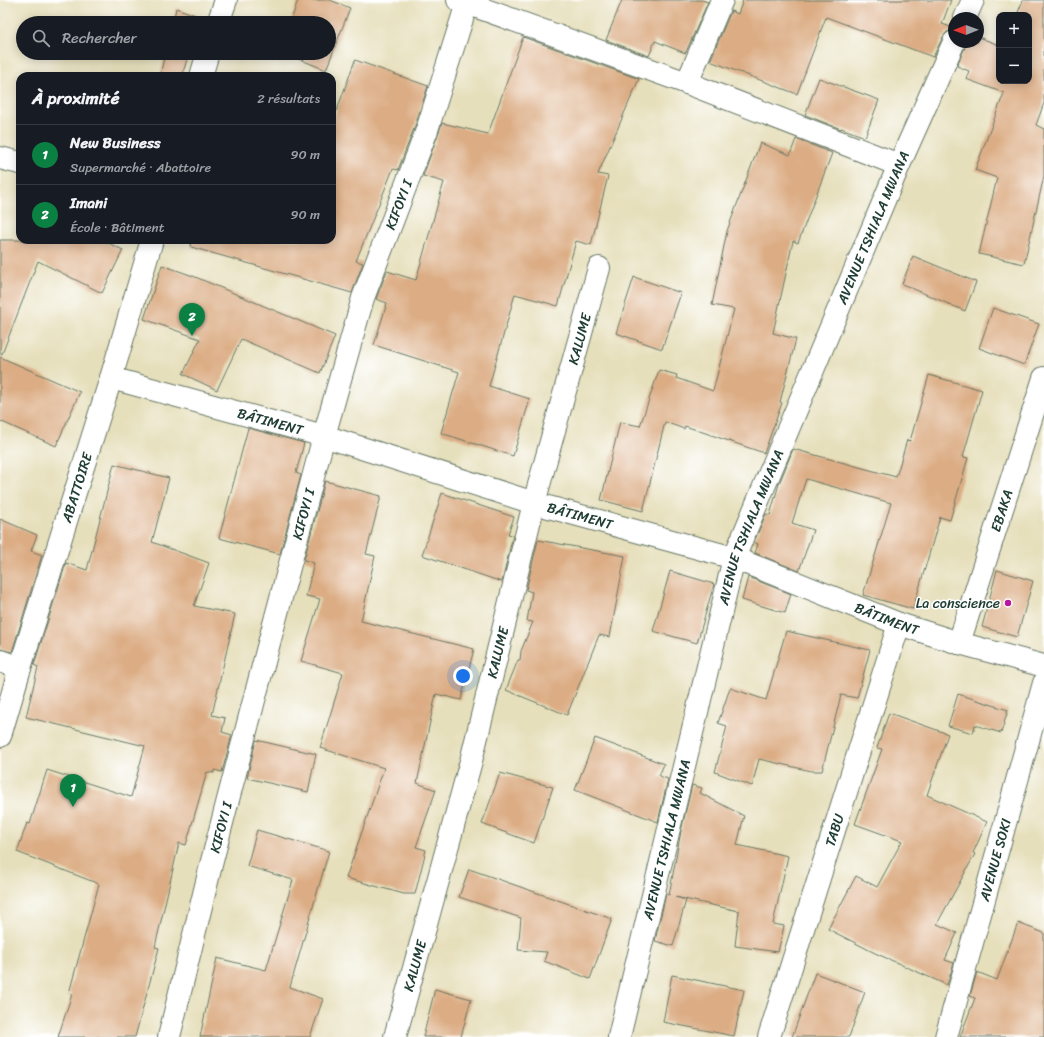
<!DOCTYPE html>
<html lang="fr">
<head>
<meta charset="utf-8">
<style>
  :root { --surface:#171b24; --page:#20242c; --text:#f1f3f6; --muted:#9ea1a6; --line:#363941; --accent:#0b8043 }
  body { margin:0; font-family:Sriracha,sans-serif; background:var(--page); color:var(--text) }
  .controls { position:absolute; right:12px; top:12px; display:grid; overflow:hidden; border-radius:8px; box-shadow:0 2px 10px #0003 }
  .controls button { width:36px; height:36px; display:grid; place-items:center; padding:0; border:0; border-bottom:1px solid var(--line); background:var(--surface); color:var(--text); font:20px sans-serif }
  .compass { position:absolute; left:948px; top:12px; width:36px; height:36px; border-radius:50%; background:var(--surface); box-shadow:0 2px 10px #0003; rotate:269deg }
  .you { position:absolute; left:463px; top:676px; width:14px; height:14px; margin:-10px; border:3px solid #fff; border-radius:50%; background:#1a73e8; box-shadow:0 0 0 6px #1a73e833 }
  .badge { display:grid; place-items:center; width:26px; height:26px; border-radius:50%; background:var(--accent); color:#fff; font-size:13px; font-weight:700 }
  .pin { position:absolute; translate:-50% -33px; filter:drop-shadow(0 1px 2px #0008) }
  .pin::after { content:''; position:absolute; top:21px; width:14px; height:12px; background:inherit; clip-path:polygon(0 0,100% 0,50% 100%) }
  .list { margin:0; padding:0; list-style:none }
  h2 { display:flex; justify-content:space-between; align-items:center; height:52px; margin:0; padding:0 16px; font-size:17px }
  h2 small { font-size:13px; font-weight:400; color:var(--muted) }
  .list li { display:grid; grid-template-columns:26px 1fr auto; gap:12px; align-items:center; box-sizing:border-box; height:60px; padding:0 16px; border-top:1px solid var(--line) }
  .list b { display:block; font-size:15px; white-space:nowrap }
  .list p { margin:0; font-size:13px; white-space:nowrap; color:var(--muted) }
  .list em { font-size:13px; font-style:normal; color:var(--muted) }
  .icon { flex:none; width:22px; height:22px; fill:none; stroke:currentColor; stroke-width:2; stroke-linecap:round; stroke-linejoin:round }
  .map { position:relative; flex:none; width:1044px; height:1037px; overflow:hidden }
  .search { position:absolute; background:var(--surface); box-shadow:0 2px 10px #0003; left:16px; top:16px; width:320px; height:44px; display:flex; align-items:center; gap:10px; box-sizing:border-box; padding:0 14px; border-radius:22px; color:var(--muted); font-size:15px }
  .panel { position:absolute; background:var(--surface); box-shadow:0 2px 10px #0003; left:16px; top:72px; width:320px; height:172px; border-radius:12px }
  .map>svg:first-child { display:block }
  .building { fill:#dcad85 }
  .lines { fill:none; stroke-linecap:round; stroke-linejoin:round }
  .minor-casing { stroke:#657663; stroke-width:24 }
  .minor { stroke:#fff; stroke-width:22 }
  .poi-dot { fill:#b5179e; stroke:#fff; stroke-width:1.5 }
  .labels { text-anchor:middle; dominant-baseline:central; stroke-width:3; stroke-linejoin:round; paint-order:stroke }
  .street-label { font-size:14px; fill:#1f3d34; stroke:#fff }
  .poi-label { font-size:14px; fill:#1f3d34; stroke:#fff; text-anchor:end }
</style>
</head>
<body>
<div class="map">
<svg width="1044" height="1037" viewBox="0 0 1044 1037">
  <rect width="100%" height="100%" fill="#fff"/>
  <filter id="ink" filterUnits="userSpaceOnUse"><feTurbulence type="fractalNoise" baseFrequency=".025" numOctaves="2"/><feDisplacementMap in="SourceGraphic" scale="8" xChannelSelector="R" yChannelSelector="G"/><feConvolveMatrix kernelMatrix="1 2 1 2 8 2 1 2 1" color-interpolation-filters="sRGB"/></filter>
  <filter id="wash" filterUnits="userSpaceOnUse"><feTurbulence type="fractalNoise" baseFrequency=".012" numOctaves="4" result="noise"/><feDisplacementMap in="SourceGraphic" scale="16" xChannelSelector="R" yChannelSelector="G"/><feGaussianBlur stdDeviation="0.9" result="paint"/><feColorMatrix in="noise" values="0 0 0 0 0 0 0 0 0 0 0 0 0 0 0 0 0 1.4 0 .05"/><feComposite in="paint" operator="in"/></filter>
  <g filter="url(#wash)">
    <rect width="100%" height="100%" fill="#e6dfbb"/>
    <g id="blocks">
      <path class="building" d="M298 0H330L350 8 326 70 284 53H329V23H290Z
        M622 0H702L708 2 686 52 685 53 655 41 649 56 606 40Z
        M743 0H951L942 24 954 28V30L947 32 943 37 933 57 826 17 797 94 710 61 731 11 738 14Z
        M1023 0H1044V103L1036 125 1044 129V176L1024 264 979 254 997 178 975 170 1004 93 966 79 969 71 957 66 965 47 966 42H978V37L999 45V81H1029V15H1017Z
        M176 8 201 17 199 23H173Z
        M523 37 639 79 598 174 608 176 591 245 576 241 558 306 515 294 489 386 530 399 513 456 441 433 459 372 374 345 387 303 376 299 387 271 416 280 444 182 423 176 442 123 488 134Z
        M165 53H189L182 76H160Z
        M355 60 428 86 415 126 398 170 393 169 356 261 363 263 352 293 191 247 192 240H332V124Z
        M819 78 879 100 865 137 841 128V129L805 115Z
        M796 139 832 153 798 243 793 241 773 333 796 339 780 402 782 403 764 453 685 426 684 429 665 422 643 511 601 500 620 422 640 426 659 370 677 375 676 378 713 391 734 309 712 305 727 231 760 143 790 155Z
        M0 240H102L123 250 102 293 38 261 2 354H0Z
        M913 256 976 282 965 311 902 284Z
        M162 265 193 276 335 336 320 373 241 339 217 390 183 374 200 339 144 319Z
        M634 277 681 293 662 349 616 333Z
        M993 308 1039 324 1024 365 979 348Z
        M0 357 80 392 56 446 0 421Z
        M929 375 982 390 963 457 968 458 950 520 940 517 913 609 863 595 891 503 806 479 792 523 813 530 799 571 755 553 758 544 754 542 766 514 770 515 779 484 793 449 896 477 907 440 910 441Z
        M248 428 304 443 296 473 301 475 280 554 219 538Z
        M114 464 169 478 152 542 209 563 194 606 235 614 212 715 225 718 222 732 232 735 222 772 214 770V773L207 772 186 845 179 843 155 947 159 948 135 1037H58L72 994 69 993 99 884 17 852 27 823 30 824 47 770 131 797 145 746 26 717 38 667 34 665 66 563 87 570Z
        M325 481 381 496 366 554 375 556 361 621 474 649 461 700 436 694 417 783 436 790 416 847 426 850 415 894H404L346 878 384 768 320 748 343 673 301 661 320 599 306 596 314 563 304 560Z
        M442 493 514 517 508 534 513 535 502 582 422 555Z
        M0 519 37 535 31 551 42 555 12 652 0 649Z
        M538 540 625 556 610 637 599 635 567 715 506 690 518 660H520L521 651 533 622 527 621 532 592 526 590Z
        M997 570 1033 581 1017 637 982 627Z
        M670 571 714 584 697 643 653 631Z
        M748 577 791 594 785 613 742 600Z
        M786 631 870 650 857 698 841 695 822 771H811L759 759 752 786 715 772 727 726 718 723 730 688 766 700Z
        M958 694 1008 710 1001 733 975 725 973 733 948 726Z
        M889 713 948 734 927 795 987 822 973 853 975 854 937 924 957 933 945 960 954 963 947 985 875 953 828 929 856 876 877 887 902 841 855 824 882 749 877 748Z
        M595 738 664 764 659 776 668 779 658 822 575 790Z
        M256 740 316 754 308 792 247 778Z
        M500 773 553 787 534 843 482 824Z
        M692 785 702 788 700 793 744 816 737 845 788 856 773 924 784 926 778 952 735 946 739 911 675 897 686 900 673 946 655 941 666 894 669 895 681 831Z
        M257 830 329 851 290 987 323 999 310 1037H200L217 958 266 970 293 880 247 866Z
        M469 869 612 919 590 979 544 961 547 952 518 950 521 918 459 897Z
        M1018 923 1044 933V1037H960L975 998 970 996 977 972 997 980Z
        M815 973 865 992 849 1037H792Z
        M672 975 744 990 734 1036 663 1022Z
        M435 989 471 999 461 1037H423Z"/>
    </g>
  </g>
  <g filter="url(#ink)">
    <use href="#blocks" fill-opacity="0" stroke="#657663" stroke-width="1"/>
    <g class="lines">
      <g class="minor-casing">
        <g id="minor">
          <path d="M458 0 687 83 899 165"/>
          <path d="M965 18 973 0"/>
          <path d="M218 23 226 0"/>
          <path d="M201 76 208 53"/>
          <path d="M687 83 722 0"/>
          <path d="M0 158 20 163"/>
          <path id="s1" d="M111 378 324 436 534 503 734 558 899 624 959 643 1044 666"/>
          <path id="s2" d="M959 643 1044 378"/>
          <path d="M0 661 20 668"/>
          <path id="s3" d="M0 736 20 668 111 378 152 240"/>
          <path id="s4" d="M169 1037 212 861 269 643 324 436 363 298 427 130 468 0"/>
          <path id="s5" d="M395 1037 471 761 534 503 599 268"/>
          <path id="s6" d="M619 1037 734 558 899 165 954 42"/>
          <path id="s7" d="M769 1037 899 624"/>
          <path id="s8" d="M946 1037 1044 683"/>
        </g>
      </g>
      <use href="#minor" class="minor"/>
    </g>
  </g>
  <circle class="poi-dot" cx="1008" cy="603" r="4"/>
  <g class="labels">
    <g class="street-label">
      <text stroke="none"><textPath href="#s4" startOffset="864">KIFOYI I</textPath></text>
      <text stroke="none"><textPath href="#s6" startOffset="851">AVENUE TSHIALA MWANA</textPath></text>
      <text stroke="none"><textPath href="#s5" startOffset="722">KALUME</textPath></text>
      <text stroke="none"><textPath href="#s1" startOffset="165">BÂTIMENT</textPath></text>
      <text stroke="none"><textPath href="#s3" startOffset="260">ABATTOIRE</textPath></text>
      <text stroke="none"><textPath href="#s2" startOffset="139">EBAKA</textPath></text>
      <text stroke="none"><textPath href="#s4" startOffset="540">KIFOYI I</textPath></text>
      <text stroke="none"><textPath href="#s1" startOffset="489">BÂTIMENT</textPath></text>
      <text stroke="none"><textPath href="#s6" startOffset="527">AVENUE TSHIALA MWANA</textPath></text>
      <text stroke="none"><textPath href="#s1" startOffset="813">BÂTIMENT</textPath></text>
      <text stroke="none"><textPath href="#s5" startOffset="398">KALUME</textPath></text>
      <text stroke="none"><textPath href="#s4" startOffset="216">KIFOYI I</textPath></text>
      <text stroke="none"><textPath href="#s7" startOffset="217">TABU</textPath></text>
      <text stroke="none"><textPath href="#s6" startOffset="203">AVENUE TSHIALA MWANA</textPath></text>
      <text stroke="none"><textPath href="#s8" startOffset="184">AVENUE SOKI</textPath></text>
      <text stroke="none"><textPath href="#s5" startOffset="74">KALUME</textPath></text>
    </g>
    <g class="poi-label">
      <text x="1000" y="603">La conscience</text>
    </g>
  </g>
</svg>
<div class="controls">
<button>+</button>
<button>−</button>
</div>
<svg class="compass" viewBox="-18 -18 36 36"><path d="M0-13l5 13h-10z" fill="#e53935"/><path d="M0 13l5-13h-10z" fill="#9ea1a6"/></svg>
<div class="you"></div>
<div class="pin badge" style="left:73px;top:807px">1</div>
<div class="pin badge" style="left:192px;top:336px">2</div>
<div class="search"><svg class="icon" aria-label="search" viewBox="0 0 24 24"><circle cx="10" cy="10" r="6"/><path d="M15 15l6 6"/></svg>Rechercher</div>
<section class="panel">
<h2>À proximité<small>2 résultats</small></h2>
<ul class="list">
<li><span class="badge">1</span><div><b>New Business</b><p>Supermarché · Abattoire</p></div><em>90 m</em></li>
<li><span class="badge">2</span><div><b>Imani</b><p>École · Bâtiment</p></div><em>90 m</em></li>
</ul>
</section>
</div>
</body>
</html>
